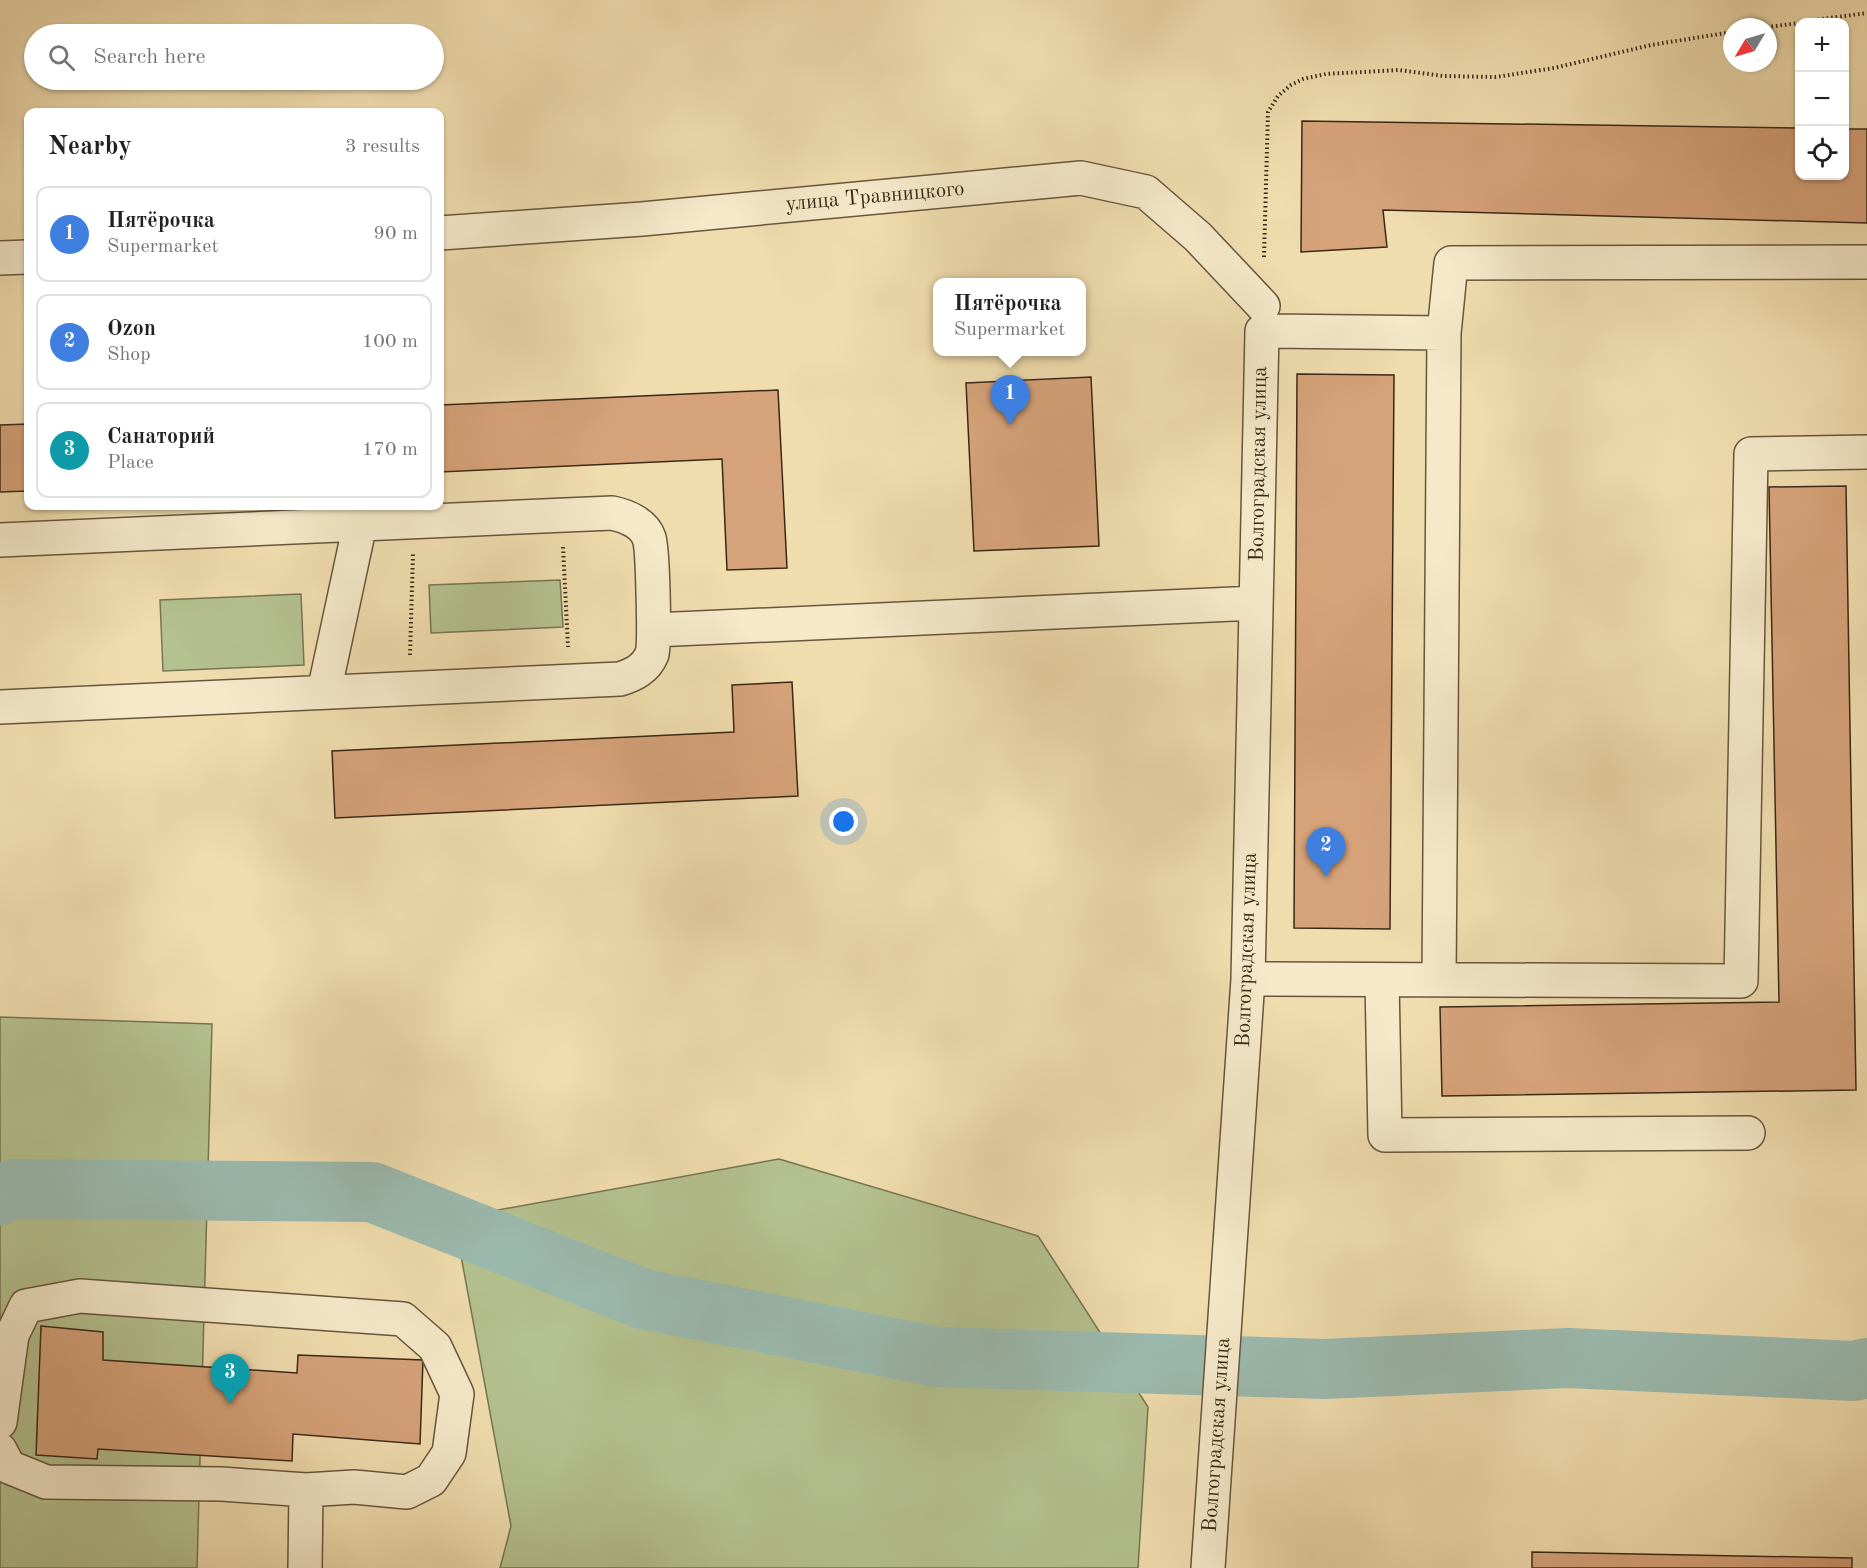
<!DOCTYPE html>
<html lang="en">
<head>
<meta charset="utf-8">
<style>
  :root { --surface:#fff; --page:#f2f2f2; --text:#202124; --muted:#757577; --line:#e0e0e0; --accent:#7c3aed }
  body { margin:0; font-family:"Old Standard TT",serif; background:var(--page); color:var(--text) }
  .controls { position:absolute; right:18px; top:18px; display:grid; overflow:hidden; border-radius:12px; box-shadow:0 2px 4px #0004 }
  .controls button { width:54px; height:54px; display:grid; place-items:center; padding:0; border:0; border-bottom:2px solid var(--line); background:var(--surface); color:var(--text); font:30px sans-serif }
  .compass { position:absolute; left:1723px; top:18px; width:54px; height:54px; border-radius:50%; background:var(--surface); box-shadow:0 2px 4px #0004; rotate:232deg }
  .you { position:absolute; left:844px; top:822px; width:21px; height:21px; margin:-15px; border:4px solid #fff; border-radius:50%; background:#1a73e8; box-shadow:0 0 0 9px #1a73e833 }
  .badge { display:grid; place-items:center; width:39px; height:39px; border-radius:50%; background:var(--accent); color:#fff; font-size:20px; font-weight:700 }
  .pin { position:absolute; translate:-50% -50px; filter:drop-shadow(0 2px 3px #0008) }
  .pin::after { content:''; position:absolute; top:32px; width:21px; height:18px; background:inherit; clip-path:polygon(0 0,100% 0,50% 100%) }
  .popup { position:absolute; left:933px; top:278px; width:153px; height:78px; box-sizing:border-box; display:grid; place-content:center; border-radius:12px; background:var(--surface); filter:drop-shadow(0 2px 4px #0005); font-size:20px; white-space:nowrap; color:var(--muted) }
  .popup b { font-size:22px; color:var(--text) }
  .popup::after { content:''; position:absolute; left:50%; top:100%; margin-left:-12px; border:12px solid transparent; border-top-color:var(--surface) }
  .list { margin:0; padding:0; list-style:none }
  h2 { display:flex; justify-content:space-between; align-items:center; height:78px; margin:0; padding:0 24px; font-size:26px }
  h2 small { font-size:20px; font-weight:400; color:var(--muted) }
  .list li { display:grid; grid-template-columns:39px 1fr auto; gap:18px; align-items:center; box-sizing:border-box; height:96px; margin:0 12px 12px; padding:0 12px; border:2px solid var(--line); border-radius:12px }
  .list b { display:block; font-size:22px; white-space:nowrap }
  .list p { margin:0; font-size:20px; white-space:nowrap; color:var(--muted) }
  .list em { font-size:20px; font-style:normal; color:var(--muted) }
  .icon { flex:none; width:33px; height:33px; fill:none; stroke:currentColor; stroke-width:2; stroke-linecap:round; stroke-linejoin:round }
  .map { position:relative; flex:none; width:1867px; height:1568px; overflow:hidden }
  .search { position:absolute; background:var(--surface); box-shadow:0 2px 4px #0004; left:24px; top:24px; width:420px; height:66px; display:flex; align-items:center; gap:15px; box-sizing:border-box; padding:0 21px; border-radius:33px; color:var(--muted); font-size:22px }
  .panel { position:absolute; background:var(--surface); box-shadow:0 2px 4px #0004; left:24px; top:108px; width:420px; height:402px; border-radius:12px }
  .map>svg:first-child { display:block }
  .green { fill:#b4c28f; stroke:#777553; stroke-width:1.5 }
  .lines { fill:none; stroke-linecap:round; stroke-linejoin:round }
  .river { stroke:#9bbbb0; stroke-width:60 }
  .building { fill:#d6a279; stroke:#3a2817; stroke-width:1.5 }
  .minor-casing { stroke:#68553d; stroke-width:36 }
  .path { stroke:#3a2817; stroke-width:4; stroke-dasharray:1.5 3; stroke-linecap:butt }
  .minor { stroke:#f5e9ca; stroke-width:33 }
  .labels { text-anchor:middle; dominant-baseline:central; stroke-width:4.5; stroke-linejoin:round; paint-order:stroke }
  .street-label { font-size:21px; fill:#3a2817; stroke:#f5e9ca }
</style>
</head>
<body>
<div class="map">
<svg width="1867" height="1568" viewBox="0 0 1867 1568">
  <rect width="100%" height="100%" fill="#f0ddae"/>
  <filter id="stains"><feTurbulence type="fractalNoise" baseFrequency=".00333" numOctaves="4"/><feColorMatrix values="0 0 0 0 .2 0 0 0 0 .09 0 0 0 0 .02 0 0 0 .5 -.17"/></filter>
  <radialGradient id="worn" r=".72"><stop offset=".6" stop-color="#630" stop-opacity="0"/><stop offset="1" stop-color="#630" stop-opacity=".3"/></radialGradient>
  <path class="green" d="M560 580 563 627 431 633 429 585Z
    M301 594 304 665 163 671 160 600Z
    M0 1017 212 1024 197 1568H0Z
    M779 1159 1038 1236 1148 1407 1138 1568H500L511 1526 454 1218Z"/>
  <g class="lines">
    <path class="river" d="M0 1195 14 1189 372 1192 643 1299 938 1357 1324 1369 1568 1358 1854 1371 1867 1368"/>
  </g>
  <path class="building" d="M1302 121 1800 128V176H1844V129H1867V223L1383 210 1387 247 1301 252Z
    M1297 374 1394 375 1390 929 1294 928Z
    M1091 377 1099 546 974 551 966 383Z
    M778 390 787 568 727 570 722 459 440 472V405Z
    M28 424V491L0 492V425Z
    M1846 486 1856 1090 1442 1096 1440 1007 1779 1002 1769 487Z
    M792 682 798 796 335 818 332 751 734 732 732 685Z
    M41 1326 103 1332V1360L297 1373 298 1355 423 1360 420 1444 293 1434 292 1461 98 1449 97 1459 36 1455Z
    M1532 1552 1852 1558V1568H1532Z"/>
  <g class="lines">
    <g class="minor-casing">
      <path id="minor" d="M440 233 642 219 1081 178 1146 192 1198 237 1263 306
        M0 258 28 257
        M0 540 612 513C626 516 644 523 649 538 653 549 655 644 652 654 646 669 633 675 620 679L0 707
        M654 630 1256 603
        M324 692 360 524
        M1248 979 1741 981 1751 454 1867 452
        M1382 980 1385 1135 1748 1133
        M1439 980 1444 333
        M0 1422 12 1335 26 1306 80 1296 403 1319 435 1347 457 1394 449 1453 431 1480 407 1492 354 1487 306 1490 222 1484 46 1482 9 1467 0 1450
        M305 1568 306 1490
        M1208 1568 1248 979 1262 331 1444 333 1451 263 1867 262"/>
    </g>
    <path class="path" d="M1800 22 1867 13
      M1767 27 1800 23
      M1264 257 1268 112 1278 96 1291 85 1303 79 1326 74 1399 70 1443 76 1496 77 1554 68 1651 45 1732 32
      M563 547 568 647
      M410 655 413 554"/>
    <use href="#minor" class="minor"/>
  </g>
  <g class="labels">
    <g class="street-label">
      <text transform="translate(875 197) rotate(-5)">улица Травницкого</text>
      <text transform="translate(1259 464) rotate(-89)">Волгоградская улица</text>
      <text transform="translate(1247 950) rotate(-88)">Волгоградская улица</text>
      <text transform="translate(1217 1435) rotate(-86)">Волгоградская улица</text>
    </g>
  </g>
  <rect width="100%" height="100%" filter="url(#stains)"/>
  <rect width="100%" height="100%" fill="url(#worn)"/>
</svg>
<div class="controls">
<button>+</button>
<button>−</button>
<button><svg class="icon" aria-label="locate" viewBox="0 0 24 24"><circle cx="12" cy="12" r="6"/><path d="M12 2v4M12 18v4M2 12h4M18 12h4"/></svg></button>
</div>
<svg class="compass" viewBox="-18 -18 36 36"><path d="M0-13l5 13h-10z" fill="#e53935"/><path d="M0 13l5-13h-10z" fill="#757577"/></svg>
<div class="you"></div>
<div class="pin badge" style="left:1010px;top:425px;background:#3f7fe0">1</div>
<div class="popup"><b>Пятёрочка</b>Supermarket</div>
<div class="pin badge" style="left:1326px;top:877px;background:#3f7fe0">2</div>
<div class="pin badge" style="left:230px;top:1404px;background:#0f9aa8">3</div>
<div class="search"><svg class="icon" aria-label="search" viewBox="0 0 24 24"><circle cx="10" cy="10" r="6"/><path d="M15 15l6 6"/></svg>Search here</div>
<section class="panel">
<h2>Nearby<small>3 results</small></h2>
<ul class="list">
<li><span class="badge" style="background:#3f7fe0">1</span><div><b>Пятёрочка</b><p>Supermarket</p></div><em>90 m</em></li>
<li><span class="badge" style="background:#3f7fe0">2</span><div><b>Ozon</b><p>Shop</p></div><em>100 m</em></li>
<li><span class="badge" style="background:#0f9aa8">3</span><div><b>Санаторий</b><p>Place</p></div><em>170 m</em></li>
</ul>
</section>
</div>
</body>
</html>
